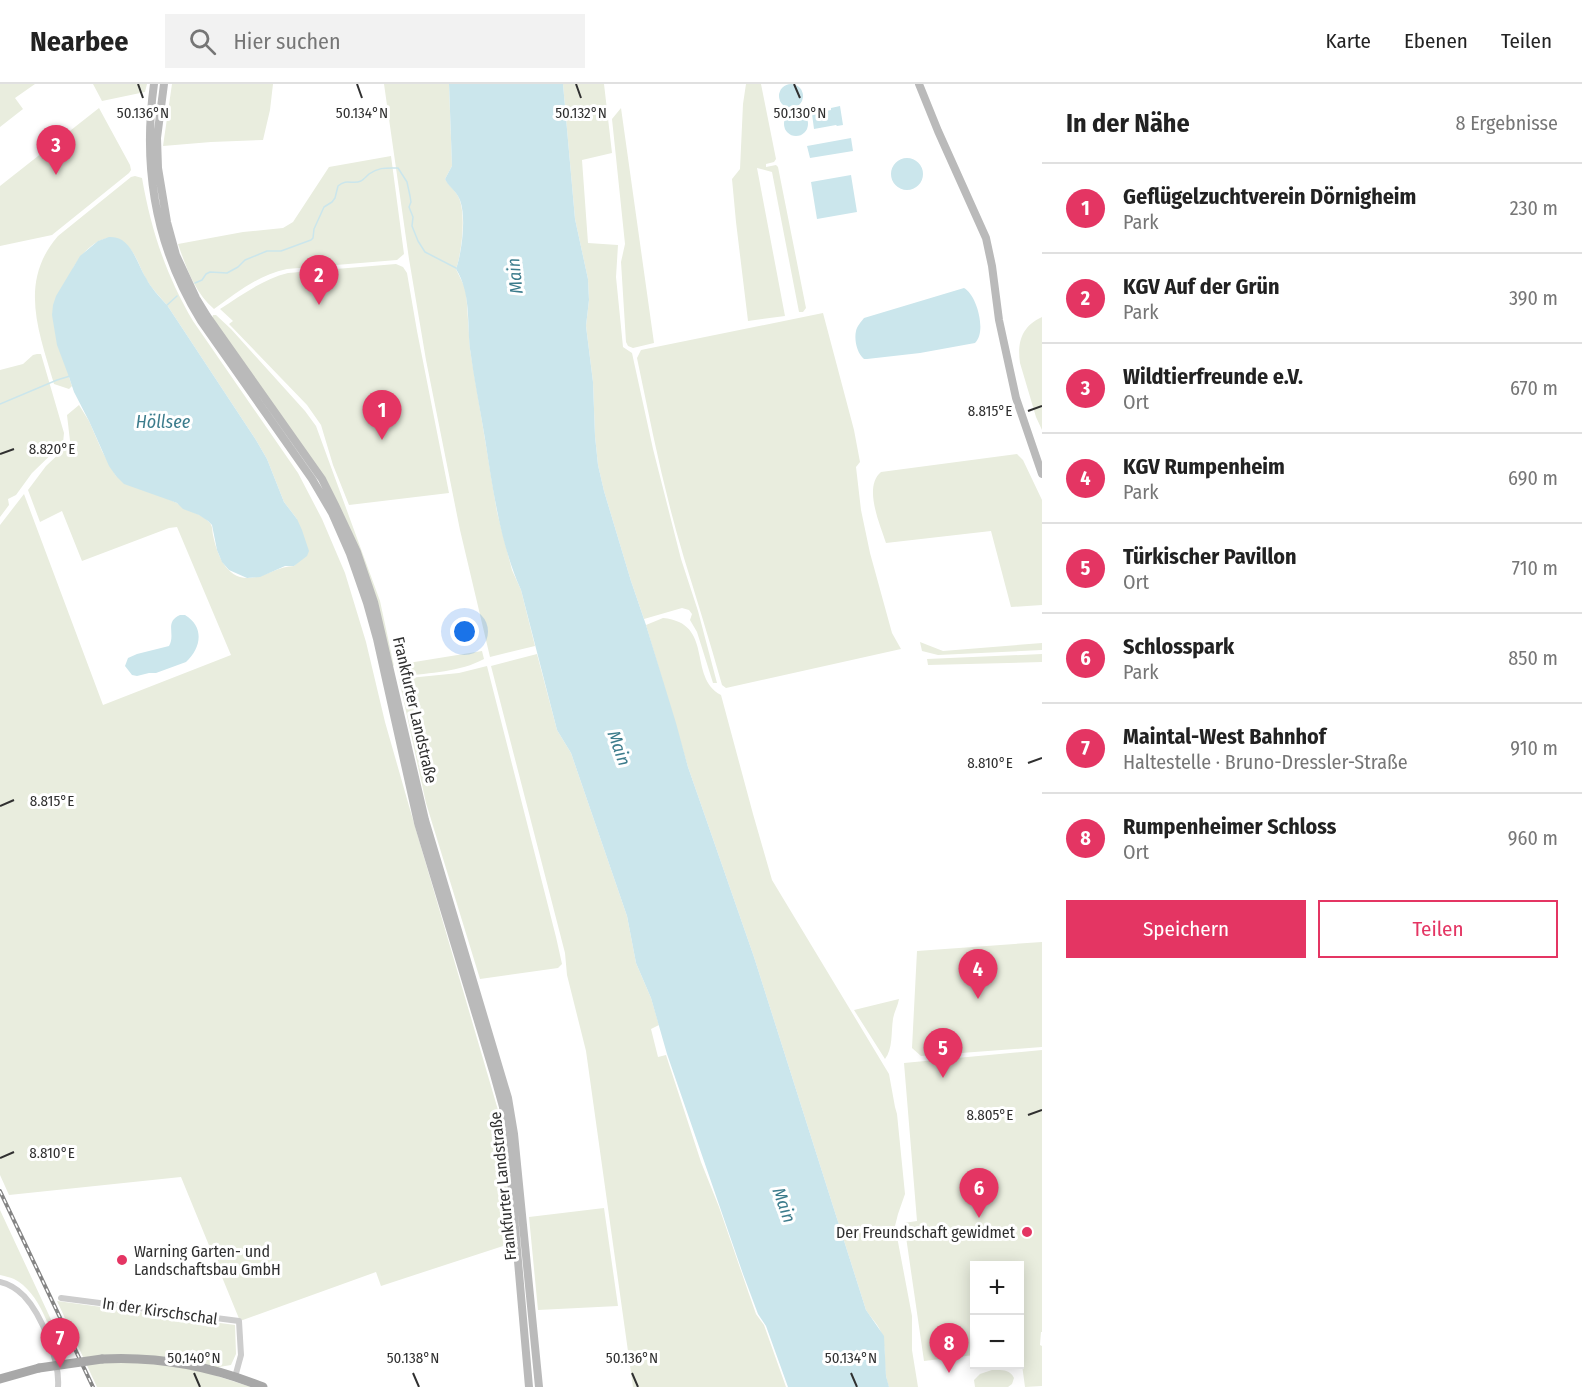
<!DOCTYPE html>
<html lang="de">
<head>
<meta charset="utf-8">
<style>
  :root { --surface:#fff; --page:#f2f2f2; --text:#222; --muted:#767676; --line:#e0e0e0; --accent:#e43563 }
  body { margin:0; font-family:"Fira Sans Condensed",sans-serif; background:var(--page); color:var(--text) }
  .controls { position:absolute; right:18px; bottom:18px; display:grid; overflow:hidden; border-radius:0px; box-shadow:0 3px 15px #0003 }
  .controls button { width:54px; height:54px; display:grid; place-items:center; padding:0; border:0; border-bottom:2px solid var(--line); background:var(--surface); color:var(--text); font:30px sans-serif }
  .you { position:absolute; left:465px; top:548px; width:21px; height:21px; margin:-15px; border:4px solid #fff; border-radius:50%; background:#1a73e8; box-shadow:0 0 0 9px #1a73e833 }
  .badge { display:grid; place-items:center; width:39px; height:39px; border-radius:50%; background:var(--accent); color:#fff; font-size:20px; font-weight:700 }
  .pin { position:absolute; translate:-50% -50px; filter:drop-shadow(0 2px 3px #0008) }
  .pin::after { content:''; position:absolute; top:32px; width:21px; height:18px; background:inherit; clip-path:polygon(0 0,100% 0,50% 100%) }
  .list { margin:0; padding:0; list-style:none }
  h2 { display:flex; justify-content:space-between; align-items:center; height:78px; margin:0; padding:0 24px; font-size:26px }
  h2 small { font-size:20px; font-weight:400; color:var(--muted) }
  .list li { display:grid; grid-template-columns:39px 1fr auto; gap:18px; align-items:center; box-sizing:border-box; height:90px; padding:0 24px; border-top:2px solid var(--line) }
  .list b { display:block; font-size:22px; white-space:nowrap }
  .list p { margin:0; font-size:20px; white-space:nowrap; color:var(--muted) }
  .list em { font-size:20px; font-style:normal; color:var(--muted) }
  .actions { display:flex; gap:12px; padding:18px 24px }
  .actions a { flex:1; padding:14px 0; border:2px solid var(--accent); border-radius:0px; text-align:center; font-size:21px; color:var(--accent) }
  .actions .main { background:var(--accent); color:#fff }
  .icon { flex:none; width:33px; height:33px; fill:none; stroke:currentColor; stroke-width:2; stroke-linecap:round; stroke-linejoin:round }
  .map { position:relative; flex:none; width:1042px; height:1303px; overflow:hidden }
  header { display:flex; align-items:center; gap:36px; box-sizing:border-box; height:84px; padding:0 30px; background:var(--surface); border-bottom:2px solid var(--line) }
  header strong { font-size:28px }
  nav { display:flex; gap:33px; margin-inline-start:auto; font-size:21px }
  .search { width:420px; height:54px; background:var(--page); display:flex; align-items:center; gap:15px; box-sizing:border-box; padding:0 21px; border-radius:0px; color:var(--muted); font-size:22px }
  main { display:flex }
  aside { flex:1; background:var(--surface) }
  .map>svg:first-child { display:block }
  .green { fill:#e9edde }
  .water { fill:#cbe6ec }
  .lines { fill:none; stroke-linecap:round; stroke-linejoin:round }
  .stream { stroke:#cbe6ec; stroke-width:1.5 }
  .street { stroke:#cdcdcd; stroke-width:6 }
  .secondary { stroke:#bababa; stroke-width:8 }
  .primary { stroke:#a8a8a8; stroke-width:9 }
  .rail-casing { stroke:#858585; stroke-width:4 }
  .rail { stroke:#fff; stroke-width:1.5; stroke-dasharray:4.5; stroke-linecap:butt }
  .primary-bridge { stroke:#a8a8a8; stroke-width:9 }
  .ticks { fill:none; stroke:#303030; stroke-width:2 }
  .poi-dot { fill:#e43563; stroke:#fff; stroke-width:2 }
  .labels { text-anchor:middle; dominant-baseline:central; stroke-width:6; stroke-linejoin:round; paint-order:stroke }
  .street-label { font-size:16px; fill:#303030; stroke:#fff }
  .poi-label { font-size:16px; fill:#303030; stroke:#fff; text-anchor:end }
  .water-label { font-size:18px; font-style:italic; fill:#3c7c8c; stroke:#fff }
  .ticks-label { font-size:15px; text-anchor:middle; fill:#303030; stroke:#fff; stroke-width:6; stroke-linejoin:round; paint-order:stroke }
</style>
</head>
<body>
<header>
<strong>Nearbee</strong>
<div class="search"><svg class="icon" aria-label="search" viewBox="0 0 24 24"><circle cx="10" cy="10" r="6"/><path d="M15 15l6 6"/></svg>Hier suchen</div>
<nav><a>Karte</a><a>Ebenen</a><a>Teilen</a></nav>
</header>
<main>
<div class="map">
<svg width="1042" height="1303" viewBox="0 0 1042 1303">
  <rect width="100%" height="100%" fill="#fff"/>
  <path class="green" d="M0 0H35L15 14 23 25 0 43Z
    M93 0H147L145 8 102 17Z
    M172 0H273L270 26 263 56 211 58 163 62Z
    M384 0H449L452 82 445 95C449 102 456 107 459 114 466 130 462 168 456 185L466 206 470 265 497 428 512 486 521 506 535 562 490 573 460 446 426 276 409 175Z
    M563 0H604L612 69 582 76 588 159 618 161 616 193 623 263 632 269 653 365 681 475 698 527 717 599H713L697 548 690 536 692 530 689 526 682 524 644 535 631 497 604 407 598 381 595 352 593 298 586 242 589 216 588 195 575 135Z
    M746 0H761L776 75 774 78 766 80V83L776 81 778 83 806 224 803 228H799L772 88 757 84 785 232 748 237 736 138 732 95 740 85 743 20Z
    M99 24 130 81 131 86 129 89 52 151 0 162V102Z
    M621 24 654 259 633 264 628 262 626 258 621 178 625 160 612 35Z
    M391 72 404 170 397 176 287 185C258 191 238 208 214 225 195 209 186 183 178 160L243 148 283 144 293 138 329 83Z
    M135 92 142 94C151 146 166 191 193 237L298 389 322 435 345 489 366 558 385 638 409 722 498 1026 501 1040 512 1159 381 1202 376 1188 240 1237 181 1093 9 1111 0 1091V441L24 410 103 621 231 571 177 443 169 444 82 477 62 427 40 438 28 406 46 382 64 365 70 357 67 331 79 321 89 337 102 367 116 392 177 419C186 427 201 429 209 438 213 442 212 446 213 451 217 470 226 495 249 494 266 493 278 482 294 482L298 478 297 435 284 418 267 375 256 356 167 221C160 213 152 205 146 195 141 186 138 175 131 166 111 139 85 163 73 184L69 293 72 302 69 305 54 300C39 248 18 198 58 152L131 93Z
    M396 180 403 183 407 189 417 247 449 409 349 421 333 381 321 341 307 321 229 240 233 237 220 225C242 211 263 195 288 189Z
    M823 229 854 346 860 378 856 383 861 426 870 469 892 549 901 565 726 604 722 601C710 558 697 516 684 474 664 408 651 341 637 274L641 266Z
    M213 231H216L231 245 305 327 316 342 380 517 394 582 392 581 337 419 212 235Z
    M1042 233V346L1036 333 1020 279C1017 258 1022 242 1042 233Z
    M37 270H41L64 349 63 359 32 389 16 411 8 415 9 421 0 433V286L23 280 33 271Z
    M1017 370 1023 376 1042 416V521L1011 523 991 447 886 459C880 440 863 403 881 388Z
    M663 534C715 539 687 593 721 611L753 730 772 796 889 990 895 1023 897 1030 905 1110 898 1130 895 1142 912 1232V1266L918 1303H889C882 1285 888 1262 880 1246 877 1239 870 1233 866 1226L754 873 688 683 646 541Z
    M920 558 943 567 1042 559V566L938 571 922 567Z
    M482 567 484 575C460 588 430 589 403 592L398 589 396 581Z
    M537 570 557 646 571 669 627 832 636 879 651 914 659 941 651 945 658 973 666 971 701 1078 719 1123 749 1210 756 1230 764 1241 786 1303H633L586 967 567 891 565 869 491 582Z
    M1042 570V578L928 581 927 575Z
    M487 582 556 853 562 880 558 884 480 895 426 719 399 595 459 589Z
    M1042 858V963L921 972 912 964 917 867Z
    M899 915C898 922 894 928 893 935 891 948 893 965 885 975L854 926Z
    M1042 966V1248H1041L1040 1261 1042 1262V1302L1025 1303 1020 1266V1182H975L974 1271 924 1277 904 1139 917 1137 904 979Z
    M604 1124 618 1222 538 1226 529 1133Z
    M0 1126 68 1272 60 1273C51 1248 40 1208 14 1195 10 1193 4 1192 0 1191Z
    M57 1217 235 1241 236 1270 231 1281 219 1283 217 1292 251 1303H97Z
    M992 1286C1001 1286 1010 1285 1014 1294L1012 1300 1008 1303H975L974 1296 980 1290Z"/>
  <path class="water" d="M779 12a12 12 0 1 1 24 0a12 12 0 1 1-24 0Z
    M449 0H563L575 135 588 195 589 216 586 242 593 298 595 352 598 381 604 407 631 497 646 541 676 639 688 683 754 873 866 1226 884 1252 886 1292 889 1303H788L766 1242 758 1230 743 1190 667 970 651 914 636 879 627 832 571 669 557 646 521 506C500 459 493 406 485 355 480 325 474 295 470 265 467 237 471 209 456 185 462 168 467 130 459 114 456 107 448 102 445 95L452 82Z
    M840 22 843 41 837 42 836 41 814 45 812 30 831 26V24Z
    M784 40a12 12 0 1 1 24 0a12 12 0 1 1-24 0Z
    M851 54 853 67 810 74 807 62Z
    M891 90a16 16 0 1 1 32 0a16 16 0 1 1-32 0Z
    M851 91 857 128 817 135 811 98Z
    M109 153C131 151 137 180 146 194 151 204 159 212 167 221L256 356 267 375 284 418 297 435 302 446 309 467 307 472 294 482H285L260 493 247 494 229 486 222 478 217 466 212 441 208 437 199 431 183 425 177 419 169 416 124 400 116 392 109 382 89 337 74 308 69 293 57 261 52 231 53 221 56 212 80 172 98 157Z
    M964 204C977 211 987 248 975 259L920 269 867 275H864C857 269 854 256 856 247 857 242 861 238 864 234Z
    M180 531H185C205 543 201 564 186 578L156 589H149L137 592 132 591 125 582 128 574 137 570 169 562C176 550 164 538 180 531Z"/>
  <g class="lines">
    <path class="stream" d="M195 199 202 196 206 190 210 188 227 189 238 183 245 176 267 167H281L311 156 313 154 314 145 324 123 332 118 335 114 338 102C347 94 352 101 361 97 364 95 367 92 369 90 379 83 386 84 398 84L407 98 410 112 411 118 409 123 413 133 412 142 418 157 425 168 456 184
      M166 222 177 212
      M0 320 57 296 70 292"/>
    <path class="street" d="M0 1198C9 1200 17 1205 24 1212 42 1231 60 1277 58 1303
      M61 1214 239 1237 241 1271 235 1293"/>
    <path class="secondary" d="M154 0C142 85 156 164 201 237L312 395 332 429 350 470 367 519 377 555 418 739 493 987 503 1023 508 1063 529 1303
      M164 0 157 54 158 84 167 138 176 171 196 214 207 232 322 395 335 421 357 468 374 518 425 736 508 1014 514 1050 539 1303
      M919 0 938 47 986 154 992 182 999 236 1016 314 1042 390"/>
    <path class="primary" d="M102 1275C158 1272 211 1282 263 1303
      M0 1295 39 1284"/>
    <g class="rail-casing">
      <path id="rail" d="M0 1107 93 1303"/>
    </g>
    <use href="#rail" class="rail"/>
    <path class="primary-bridge" d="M39 1284 102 1275"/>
  </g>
  <path class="ticks" d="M138 0 143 14M357 0 362 14M576 0 581 14M794 0 800 14M1028 327 1042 322M0 370 14 365M1028 679 1042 674M0 722 14 716M1028 1031 1042 1026M0 1074 14 1068M194 1289 200 1303M413 1289 419 1303M632 1289 638 1303M851 1289 857 1303"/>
  <g class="poi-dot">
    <circle cx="1027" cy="1148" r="6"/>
    <circle cx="122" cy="1176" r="6"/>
  </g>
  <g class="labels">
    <g class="street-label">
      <text transform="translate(415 626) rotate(77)">Frankfurter Landstraße</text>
      <text transform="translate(503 1102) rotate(-96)">Frankfurter Landstraße</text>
      <text transform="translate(160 1227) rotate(8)">In der Kirschschal</text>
    </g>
    <g class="poi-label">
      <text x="1015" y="1148">Der Freundschaft gewidmet</text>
      <text x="134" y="1167" text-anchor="start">Warning Garten- und<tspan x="134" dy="18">Landschaftsbau GmbH</tspan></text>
    </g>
    <g class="water-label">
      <text transform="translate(515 192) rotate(-96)">Main</text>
      <text x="163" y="338">Höllsee</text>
      <text transform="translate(619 664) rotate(70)">Main</text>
      <text transform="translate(784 1121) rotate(70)">Main</text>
    </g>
  </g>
  <g class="ticks-label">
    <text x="143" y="34">50.136°N</text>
    <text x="362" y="34">50.134°N</text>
    <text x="581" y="34">50.132°N</text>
    <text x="800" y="34">50.130°N</text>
    <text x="990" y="332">8.815°E</text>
    <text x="52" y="370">8.820°E</text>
    <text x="990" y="684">8.810°E</text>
    <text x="52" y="722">8.815°E</text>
    <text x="990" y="1036">8.805°E</text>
    <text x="52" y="1074">8.810°E</text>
    <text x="194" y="1279">50.140°N</text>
    <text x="413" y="1279">50.138°N</text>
    <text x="632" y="1279">50.136°N</text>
    <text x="851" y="1279">50.134°N</text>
  </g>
</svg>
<div class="controls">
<button>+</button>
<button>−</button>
</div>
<div class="you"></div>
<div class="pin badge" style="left:382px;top:356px">1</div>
<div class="pin badge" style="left:319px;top:221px">2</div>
<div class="pin badge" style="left:56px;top:91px">3</div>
<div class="pin badge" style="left:978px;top:915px">4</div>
<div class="pin badge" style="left:943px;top:994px">5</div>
<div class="pin badge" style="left:979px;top:1134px">6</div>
<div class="pin badge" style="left:60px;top:1284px">7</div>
<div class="pin badge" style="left:949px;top:1289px">8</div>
</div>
<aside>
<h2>In der Nähe<small>8 Ergebnisse</small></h2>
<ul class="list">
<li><span class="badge">1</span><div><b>Geflügelzuchtverein Dörnigheim</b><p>Park</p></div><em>230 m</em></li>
<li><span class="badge">2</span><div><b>KGV Auf der Grün</b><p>Park</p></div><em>390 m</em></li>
<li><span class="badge">3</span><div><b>Wildtierfreunde e.V.</b><p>Ort</p></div><em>670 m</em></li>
<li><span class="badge">4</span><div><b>KGV Rumpenheim</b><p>Park</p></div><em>690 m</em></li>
<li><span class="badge">5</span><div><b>Türkischer Pavillon</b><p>Ort</p></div><em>710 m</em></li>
<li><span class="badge">6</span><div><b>Schlosspark</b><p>Park</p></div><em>850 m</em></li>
<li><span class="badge">7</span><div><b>Maintal-West Bahnhof</b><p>Haltestelle · Bruno-Dressler-Straße</p></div><em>910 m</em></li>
<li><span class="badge">8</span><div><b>Rumpenheimer Schloss</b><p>Ort</p></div><em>960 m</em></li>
</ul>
<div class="actions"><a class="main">Speichern</a><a>Teilen</a></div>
</aside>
</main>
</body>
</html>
